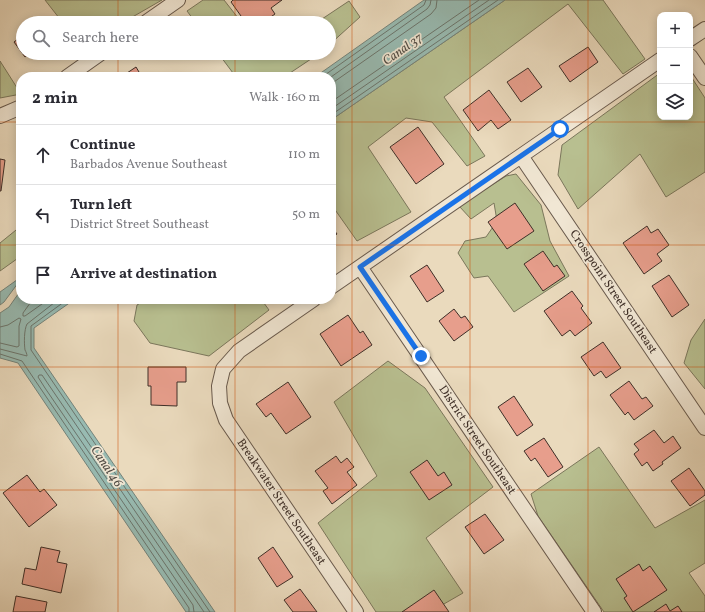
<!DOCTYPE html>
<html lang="en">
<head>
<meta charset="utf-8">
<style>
  :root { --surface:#fff; --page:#f2f2f3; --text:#2b2b33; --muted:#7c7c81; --line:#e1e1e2 }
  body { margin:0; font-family:Vollkorn,serif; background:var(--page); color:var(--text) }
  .controls { position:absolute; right:12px; top:12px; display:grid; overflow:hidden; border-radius:8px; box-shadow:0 2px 10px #0003 }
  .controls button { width:36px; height:36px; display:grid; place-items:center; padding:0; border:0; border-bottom:1px solid var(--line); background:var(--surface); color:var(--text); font:20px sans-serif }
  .stop { position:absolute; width:12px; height:12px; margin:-9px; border:3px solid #1a73e8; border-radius:50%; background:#fff }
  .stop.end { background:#1a73e8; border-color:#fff; box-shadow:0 1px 4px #0008 }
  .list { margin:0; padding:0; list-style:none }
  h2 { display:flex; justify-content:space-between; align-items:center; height:52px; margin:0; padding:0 16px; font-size:17px }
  h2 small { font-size:13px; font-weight:400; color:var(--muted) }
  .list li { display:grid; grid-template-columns:26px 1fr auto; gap:12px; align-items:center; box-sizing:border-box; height:60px; padding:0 16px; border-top:1px solid var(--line) }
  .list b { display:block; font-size:15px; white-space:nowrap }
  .list p { margin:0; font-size:13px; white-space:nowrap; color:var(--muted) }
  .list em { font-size:13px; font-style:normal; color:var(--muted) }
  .icon { flex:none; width:22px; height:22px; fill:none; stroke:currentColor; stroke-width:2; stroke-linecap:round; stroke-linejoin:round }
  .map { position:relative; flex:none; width:705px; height:612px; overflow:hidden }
  .search { position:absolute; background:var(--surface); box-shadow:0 2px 10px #0003; left:16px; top:16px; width:320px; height:44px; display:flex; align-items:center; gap:10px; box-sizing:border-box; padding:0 14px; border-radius:22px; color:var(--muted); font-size:15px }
  .panel { position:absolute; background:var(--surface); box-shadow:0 2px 10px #0003; left:16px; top:72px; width:320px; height:232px; border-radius:16px }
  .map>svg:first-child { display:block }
  .green { fill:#b8bf90; stroke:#7b775c }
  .water { fill:#98bbb2; stroke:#74837b }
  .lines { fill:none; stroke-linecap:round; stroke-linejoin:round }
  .shore { stroke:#6b756d; stroke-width:1 }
  .building { fill:#e79e8c; stroke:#3e2f28 }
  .minor-casing { stroke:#695a4d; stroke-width:16 }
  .minor { stroke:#f1e7d4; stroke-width:14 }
  .route { stroke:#1a73e8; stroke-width:5 }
  .grid { fill:none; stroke:#ce5310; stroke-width:1; stroke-opacity:0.55 }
  .labels { text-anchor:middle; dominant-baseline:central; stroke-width:3.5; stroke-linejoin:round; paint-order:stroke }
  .street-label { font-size:12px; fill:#3e2f28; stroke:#f1e7d4 }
  .water-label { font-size:13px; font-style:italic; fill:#504b44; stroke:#f1e7d4 }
</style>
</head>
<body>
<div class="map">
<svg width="705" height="612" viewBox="0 0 705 612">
  <rect width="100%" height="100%" fill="#eadabd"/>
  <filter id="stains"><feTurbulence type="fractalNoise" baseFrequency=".005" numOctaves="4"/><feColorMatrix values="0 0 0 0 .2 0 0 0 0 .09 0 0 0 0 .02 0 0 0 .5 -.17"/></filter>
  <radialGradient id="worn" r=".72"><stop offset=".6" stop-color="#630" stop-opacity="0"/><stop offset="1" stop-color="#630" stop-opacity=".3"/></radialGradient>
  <path class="green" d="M45 0H162L122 23H63Z
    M203 0H224L242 23H196L187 11Z
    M505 0H603L645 59 623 74 568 4 444 97 485 156 467 166 432 122 406 118 368 147 411 212 357 241 331 204V120Z
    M349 1 360 17 329 45V23H316Z
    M218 53H320L284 77H236Z
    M0 61 21 94 0 98Z
    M660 73V117H690V75L705 98V172L666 197 640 154 578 209 558 175 562 145Z
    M516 174 541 205 550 241 569 276 514 312 488 276 474 278 458 253 465 241 486 237 497 221 494 203 471 219 459 206 506 176Z
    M21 226V256L0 271V243Z
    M147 299H261L269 310 209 356 150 343 134 321 137 305Z
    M705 319V389L684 363 691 340Z
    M388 361 425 388 493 487 426 538 463 593 430 612H376L318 523 377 476 334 402Z
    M599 447 655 528 705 500V563L689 573 705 596V612H604L538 516 531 494Z"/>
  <path class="water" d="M424 0H505L331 120V77H315Z
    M21 277V279L4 302 0 305V292Z
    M21 290V299H75L34 328V348L215 612H186L18 363 0 358V313L9 307Z"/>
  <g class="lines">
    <path class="shore" d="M322 77 424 5 426 0
      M331 77 427 9 430 5 431 0
      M331 84 431 14 436 8 437 0
      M331 102 479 0
      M331 109 489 0
      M331 115 498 0
      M33 299 23 313V316H25L49 299
      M68 299 31 326V350L210 612
      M0 327 8 325 19 318 21 319 19 326V346L17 347 0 343
      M0 349 27 356C27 354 26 352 25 350 24 343 24 330 27 324L59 299
      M0 354 22 361 189 608V612
      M194 612 193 605 45 388 38 377 39 375H42L204 612"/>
  </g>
  <path class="building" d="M233 0H282L271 8 275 14 262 23H258L256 20 251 23H246L231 2Z
    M23 35V53H30L25 57 14 42Z
    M588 47 598 62 570 82 559 66Z
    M136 67 142 77H121Z
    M528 68 542 87 521 102 507 82Z
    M489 90 511 120 498 129 491 120 478 131 463 110Z
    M418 127 444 164 416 184 390 147Z
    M0 159 5 160 1 191H0Z
    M515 203 534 231 507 249 488 222Z
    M331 226 337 234 331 238Z
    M647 226 651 233 658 229 669 245 657 254 662 261 644 274 623 243Z
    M543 251 554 267 557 265 565 276 543 291 524 264Z
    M427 265 444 291 427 302 410 276Z
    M669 275 689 305 672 317 652 286Z
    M572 291 583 306 581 308 592 323 575 336 570 330 562 336 544 311Z
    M454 309 461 318 465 316 473 327 454 341 439 321Z
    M348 315 360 333 363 331 372 345 341 366 320 334Z
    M603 342 621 368 606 378 601 371 594 376 581 357Z
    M148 367H186V382H177V406L151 405V386H148Z
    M629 381 642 399 646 397 653 406 634 420 628 412 625 415 610 395Z
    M288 382 311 417 286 434 271 413 266 417 256 404Z
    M514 396 533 425 517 436 498 407Z
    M654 430 664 443 673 436 681 448 662 462 663 464 653 471 647 462 642 466 634 454 639 450 634 444Z
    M544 438 563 467 548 477 535 458 531 461 524 451Z
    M336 456 341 463 347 458 354 467 347 472 357 485 332 504 323 491 328 488 315 471Z
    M427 460 438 476 444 472 452 485 429 500 410 472Z
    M689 468 705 491V495L690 506 671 481Z
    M27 475 40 492 44 489 57 505 29 527 3 493Z
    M485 514 504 540 484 554 465 527Z
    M41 547 60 551 57 562 67 564 61 593 22 584 25 568 36 570Z
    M273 547 293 577 277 587 258 558Z
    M639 564 643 571 650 566 667 590 633 612 624 598 627 596 616 579Z
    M300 589 317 612H293L284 600Z
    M434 590 449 612H402Z
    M16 596 47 602 45 612H13Z
    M666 604 670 611 678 606 682 612H654Z"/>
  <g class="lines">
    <g class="minor-casing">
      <path id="minor" d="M145 23 178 0
        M690 39 705 29
        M690 56 705 78
        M67 77 101 53
        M0 116 21 107
        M521 156 705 428
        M360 267 594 612
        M331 287 660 60
        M314 299 239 351 223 369 219 386 220 403 226 420 356 612"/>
    </g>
    <use href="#minor" class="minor"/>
  </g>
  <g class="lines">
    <path class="route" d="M421 356 360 267 560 129"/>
  </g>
  <path class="grid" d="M118 0V23M235 0V23M352 0V612M470 0V612M588 0V612M118 53V77M235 53V77M0 122H21M331 122H705M0 245H21M331 245H705M118 299V612M235 299V612M0 367H705M0 490H705"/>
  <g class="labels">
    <g class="street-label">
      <text transform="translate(613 292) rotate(56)">Crosspoint Street Southeast</text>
      <text transform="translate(477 440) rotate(56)">District Street Southeast</text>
      <text transform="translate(281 502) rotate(56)">Breakwater Street Southeast</text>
    </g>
    <g class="water-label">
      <text transform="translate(403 50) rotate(-35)">Canal 37</text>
      <text transform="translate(106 467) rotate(56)">Canal 46</text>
    </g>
  </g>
  <rect width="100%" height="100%" filter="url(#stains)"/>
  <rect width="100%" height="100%" fill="url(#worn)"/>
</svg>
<div class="controls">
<button>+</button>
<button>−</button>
<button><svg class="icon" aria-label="layers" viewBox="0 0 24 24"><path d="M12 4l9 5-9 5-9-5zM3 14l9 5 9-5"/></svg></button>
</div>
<div class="stop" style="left:560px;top:129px"></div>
<div class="stop end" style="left:421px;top:356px"></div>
<div class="search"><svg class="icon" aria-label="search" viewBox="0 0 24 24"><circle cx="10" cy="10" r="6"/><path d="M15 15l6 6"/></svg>Search here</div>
<section class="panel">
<h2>2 min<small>Walk · 160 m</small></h2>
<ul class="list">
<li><svg class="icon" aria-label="ahead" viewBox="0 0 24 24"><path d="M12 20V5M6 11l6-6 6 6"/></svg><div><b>Continue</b><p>Barbados Avenue Southeast</p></div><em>110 m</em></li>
<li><svg class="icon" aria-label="left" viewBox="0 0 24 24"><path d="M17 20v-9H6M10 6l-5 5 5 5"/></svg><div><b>Turn left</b><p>District Street Southeast</p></div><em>50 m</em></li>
<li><svg class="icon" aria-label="arrive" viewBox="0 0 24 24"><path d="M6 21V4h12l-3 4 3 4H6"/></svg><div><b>Arrive at destination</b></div></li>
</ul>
</section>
</div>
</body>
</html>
